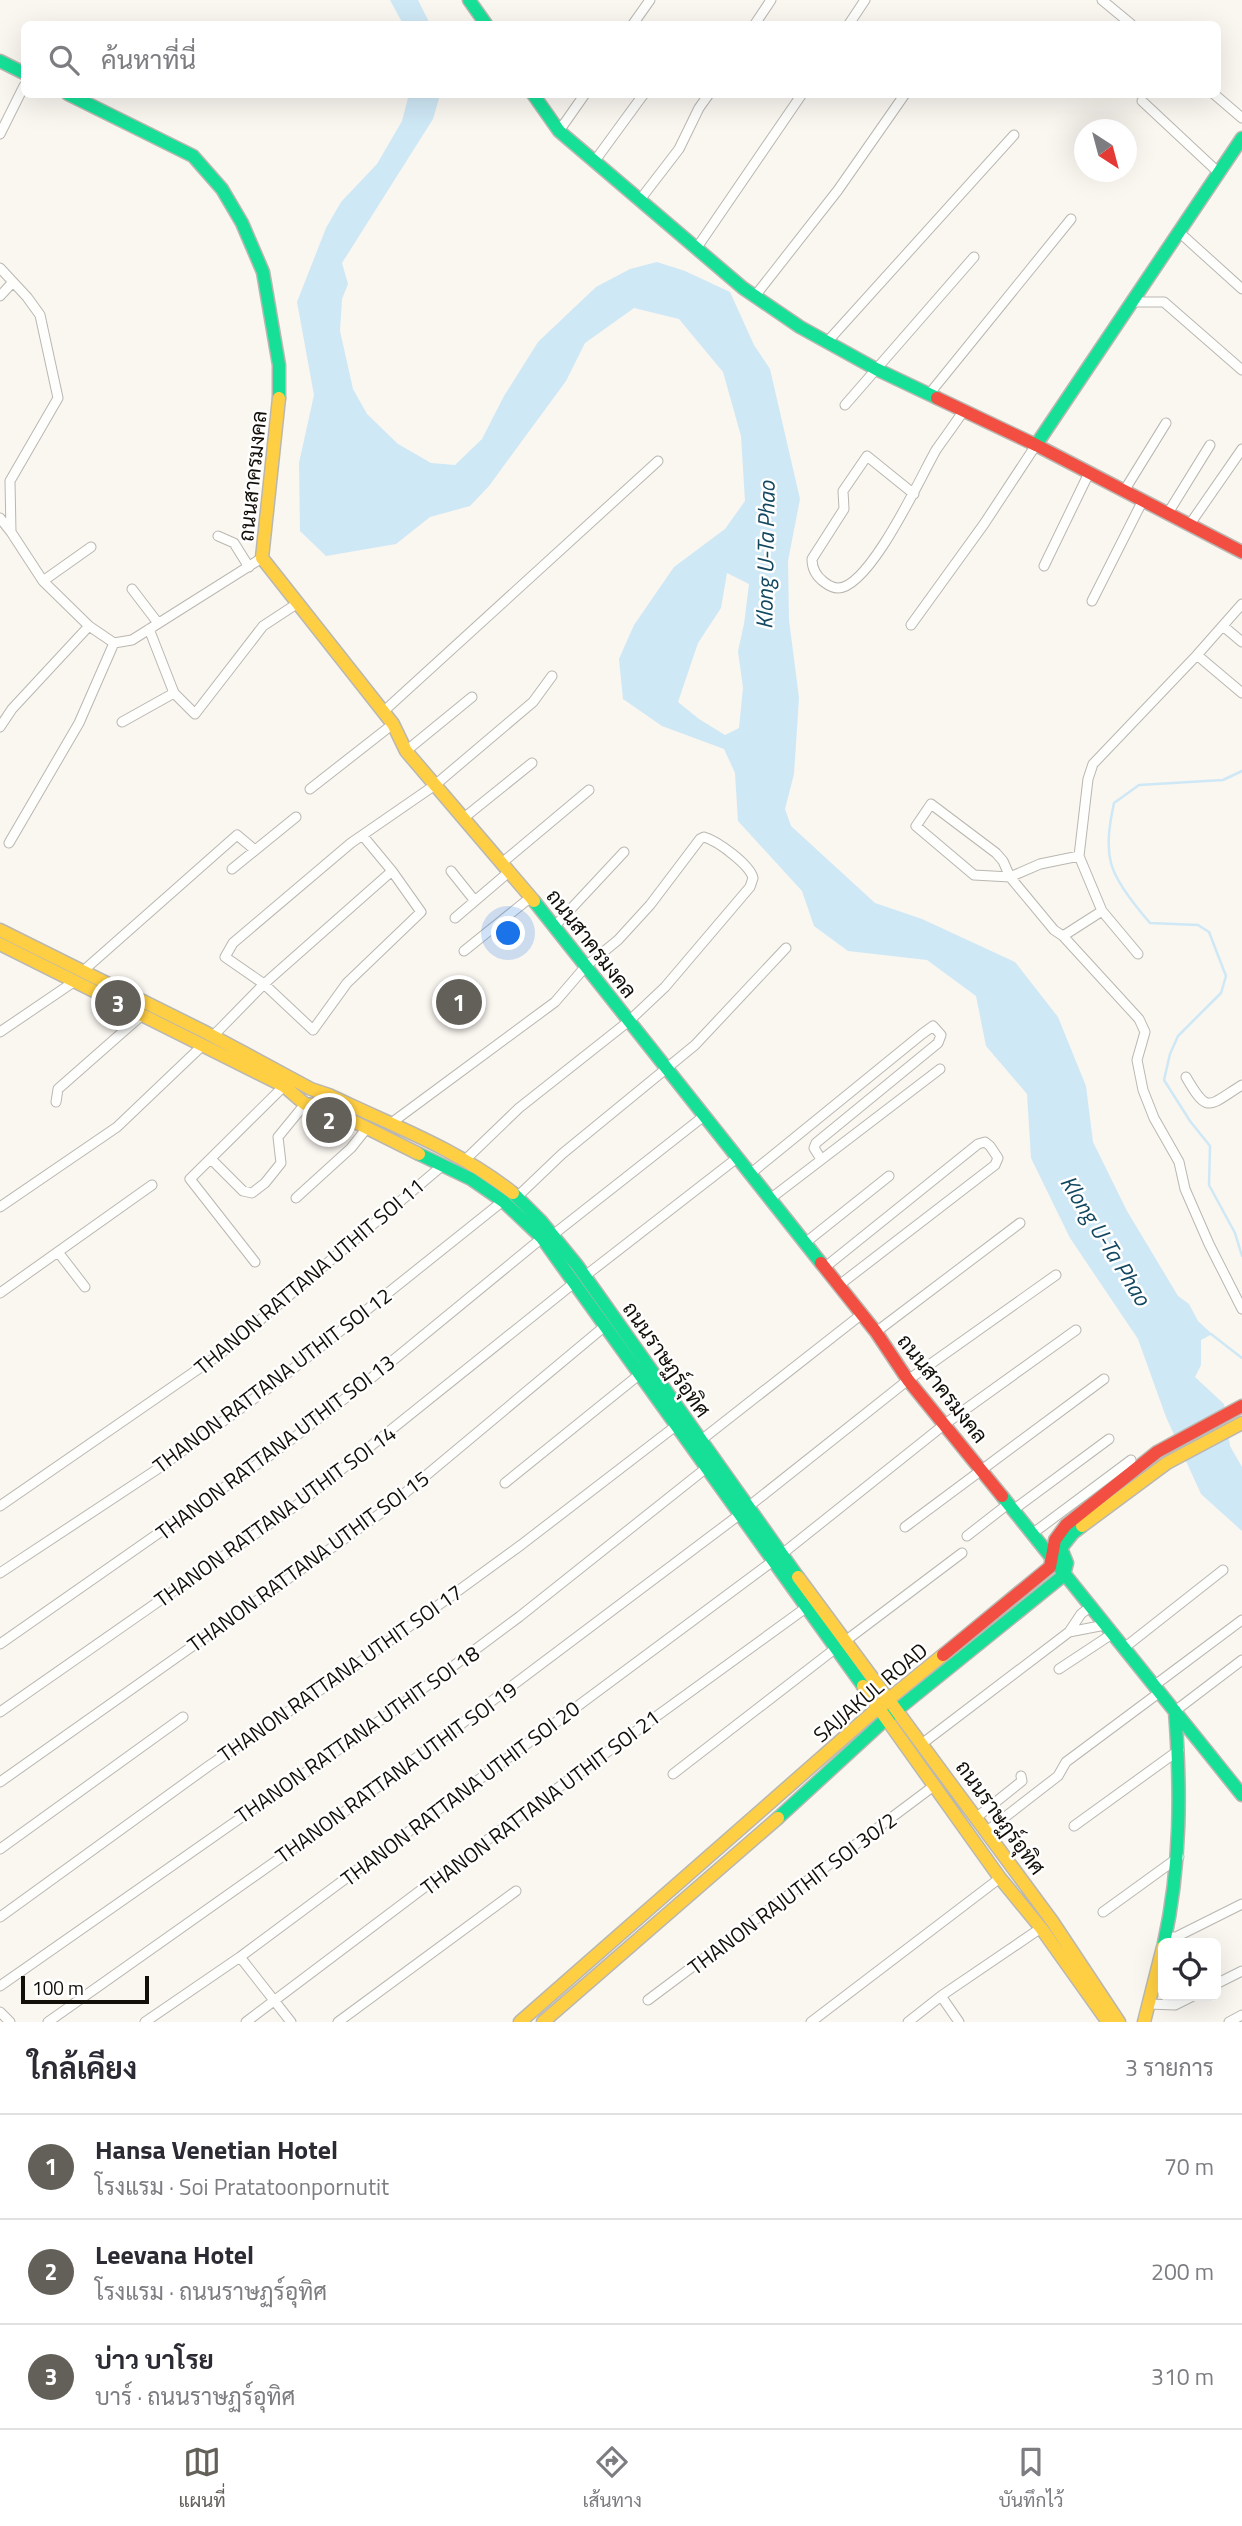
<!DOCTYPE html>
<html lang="th">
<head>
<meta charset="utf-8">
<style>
  :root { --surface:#fff; --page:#f7f7f7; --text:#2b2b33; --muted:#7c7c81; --line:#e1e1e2; --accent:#635f59 }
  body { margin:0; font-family:"Titillium Web",Sarabun,sans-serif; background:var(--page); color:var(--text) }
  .controls { position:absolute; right:21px; bottom:21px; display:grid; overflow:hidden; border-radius:10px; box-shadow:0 7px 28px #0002 }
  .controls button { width:63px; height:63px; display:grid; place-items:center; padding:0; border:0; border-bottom:2px solid var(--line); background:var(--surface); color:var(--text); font:35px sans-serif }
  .compass { position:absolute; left:1074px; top:119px; width:63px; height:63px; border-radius:50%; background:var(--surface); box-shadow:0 7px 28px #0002; rotate:144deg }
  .scale { position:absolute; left:21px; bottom:18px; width:128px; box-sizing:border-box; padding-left:7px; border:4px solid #120e08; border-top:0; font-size:19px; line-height:24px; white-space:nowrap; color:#120e08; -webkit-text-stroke:5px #fff; paint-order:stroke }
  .you { position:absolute; left:509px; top:934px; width:24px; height:24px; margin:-18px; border:5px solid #fff; border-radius:50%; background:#1a73e8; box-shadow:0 0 0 10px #1a73e833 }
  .badge { display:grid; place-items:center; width:46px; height:46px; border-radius:50%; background:var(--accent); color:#fff; font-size:23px; font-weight:700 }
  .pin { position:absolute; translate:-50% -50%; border:4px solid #fff; box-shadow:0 2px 7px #0006 }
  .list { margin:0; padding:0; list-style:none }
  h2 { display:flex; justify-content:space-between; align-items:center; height:91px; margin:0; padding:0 28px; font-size:30px }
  h2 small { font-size:23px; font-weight:400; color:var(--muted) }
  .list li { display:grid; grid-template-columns:46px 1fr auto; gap:21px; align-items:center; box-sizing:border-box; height:105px; padding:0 28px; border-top:2px solid var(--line) }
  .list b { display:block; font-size:26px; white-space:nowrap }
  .list p { margin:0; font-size:23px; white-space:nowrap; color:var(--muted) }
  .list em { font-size:23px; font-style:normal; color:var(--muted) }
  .icon { flex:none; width:38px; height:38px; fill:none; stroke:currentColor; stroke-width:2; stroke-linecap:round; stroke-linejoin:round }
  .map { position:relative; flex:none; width:1242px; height:2022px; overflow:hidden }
  .search { position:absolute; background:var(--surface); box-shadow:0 7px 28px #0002; left:21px; right:21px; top:21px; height:77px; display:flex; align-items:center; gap:18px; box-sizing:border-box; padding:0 24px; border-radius:10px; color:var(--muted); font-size:26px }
  .sheet { height:406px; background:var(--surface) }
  nav { display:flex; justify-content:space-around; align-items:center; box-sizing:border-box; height:98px; border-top:2px solid var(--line); background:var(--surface); font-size:19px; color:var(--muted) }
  nav a { display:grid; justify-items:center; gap:4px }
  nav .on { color:var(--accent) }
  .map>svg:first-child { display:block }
  .water { fill:#cfe8f6; fill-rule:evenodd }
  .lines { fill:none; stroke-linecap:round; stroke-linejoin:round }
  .stream { stroke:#cfe8f6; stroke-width:2.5 }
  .street-casing { stroke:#bab7b1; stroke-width:11 }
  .fast-casing { stroke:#bab7b1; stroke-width:15 }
  .slow-casing { stroke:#bab7b1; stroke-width:15 }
  .jam-casing { stroke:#bab7b1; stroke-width:15 }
  .street { stroke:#fefefd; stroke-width:9 }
  .fast { stroke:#16e098; stroke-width:12 }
  .slow { stroke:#ffcf43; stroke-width:12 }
  .jam { stroke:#f24e42; stroke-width:12 }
  .labels { text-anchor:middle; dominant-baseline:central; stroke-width:5; stroke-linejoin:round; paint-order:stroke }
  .street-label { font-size:21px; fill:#120e08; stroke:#fff }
  .water-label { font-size:23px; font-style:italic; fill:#124861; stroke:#fff }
</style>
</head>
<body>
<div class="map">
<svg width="1242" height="2022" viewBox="0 0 1242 2022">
  <rect width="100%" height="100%" fill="#faf6f0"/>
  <path class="water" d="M390 0H418L430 24H403Z
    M409 94 440 95 433 119 342 263 348 284 342 299 340 331 353 389 367 414 398 444 431 463 455 465 482 439 504 396 538 342 596 287 630 269 657 262 685 271 730 292 754 345 770 369 800 499 788 561 789 620 799 698 794 774 785 809 791 826 875 903 922 919 1015 962 1058 1017 1086 1086 1093 1142 1127 1211 1178 1296 1189 1304 1198 1321 1212 1334 1201 1340V1365L1195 1377 1224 1404 1230 1446 1242 1467V1531L1201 1494 1166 1417 1138 1339 1070 1238 1031 1158 1027 1094 986 1046 976 996 927 960 848 951 814 926 802 891 738 821 735 773 724 749 662 726 623 699 619 659 634 625 674 567 725 529 745 501 741 436 723 372 679 319 634 308 585 343 566 381 489 486 470 506 430 517 396 544 326 556 300 531 299 463 314 395 297 302 326 228 341 202 377 164 402 121ZM727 573 749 584 744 624 738 651 743 688 739 728 725 735 699 719 678 702 698 643 721 608Z"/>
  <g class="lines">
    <path class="stream" d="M1242 771 1223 780 1139 785 1114 803C1110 822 1106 844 1111 863 1116 883 1137 908 1150 923L1198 925 1209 932 1226 976 1221 993 1178 1036 1170 1054 1164 1080 1190 1121 1210 1146 1209 1185 1235 1233 1242 1256
      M1211 1334 1242 1358"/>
    <g class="street-casing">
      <path id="street" d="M1102 0 1131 24
        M633 24 650 0
        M755 24 771 0
        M849 24 865 0
        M1214 94 1242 118
        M1142 101 1219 173
        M559 131 585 94
        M0 134 24 86
        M594 162 643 95
        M639 201 679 149 699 108 709 94
        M1179 232 1242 289
        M696 249 802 94
        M0 268 27 297 40 315 58 398 10 481 11 532 43 581 89 626 114 643 132 640 262 558
        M0 296 13 282
        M755 296 838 190 905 94
        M1133 302H1164L1242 370
        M827 342 1014 135
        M930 393 1071 219
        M845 405 974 257
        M1124 491 1166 423
        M914 494 867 456 843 491 844 509 812 559C812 569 816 576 824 582 828 585 833 588 838 588 870 588 921 476 936 450 945 437 955 424 964 410
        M1168 513 1210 445
        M0 518 11 532
        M1190 524 1242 449
        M218 536 234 543 249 567
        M1044 566 1089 473
        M43 581 91 547
        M132 589 158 623
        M1092 601 1143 500
        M911 625 984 524 1036 445
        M1223 626 1242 642
        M149 629 174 693 195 714 263 626 298 603
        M1197 655 1242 693
        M384 711 658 461
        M122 722 174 693
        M0 727 12 709 89 626
        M406 751 472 697
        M310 789 393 724
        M465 817 532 763
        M363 836 392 871 421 912 347 983 313 1030 264 984 225 957 233 943 351 843 435 785 533 702 552 676
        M9 843 79 723 114 643
        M1079 856 1102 911 1138 954
        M503 862 589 790
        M232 869 296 817
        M451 871 475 901
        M455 918 510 871
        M554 927 624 852
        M1063 936 1102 911
        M464 951 531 897
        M83 971 237 835 255 850
        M0 1032 75 981
        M213 1036 264 984 392 871
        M1186 1077C1208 1115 1208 1106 1242 1085
        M56 1102 58 1089 142 1015
        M390 1124 555 1002 586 966 618 940 650 905 700 839 704 837C718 841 750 865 753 878L750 887 665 987 629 1021 519 1108 464 1161
        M211 1159 243 1191 252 1193 265 1183 281 1163 278 1137 305 1104
        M750 1174 922 1034 933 1026 941 1035 938 1043 816 1143 814 1148 821 1159
        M517 1197 562 1154 695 1045 786 948
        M296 1198 351 1148 367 1128
        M770 1199 940 1069
        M0 1207 117 1127 203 1045
        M554 1234 704 1116
        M805 1243 889 1176
        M58 1252 85 1287
        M255 1262 190 1179 284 1086
        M824 1268 978 1144 985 1142 990 1146 998 1158 995 1165 838 1286
        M585 1276 737 1158
        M0 1293 152 1185
        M1242 1309 1209 1244 1185 1189 1179 1162 1154 1118 1143 1090 1137 1060 1145 1032 1139 1019 1063 936 1054 930 1010 877 1003 861 996 853 931 804 916 826 974 875 1010 877 1040 864 1079 856 1088 779 1093 764 1197 655 1242 604
        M876 1332 1020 1223
        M700 1441 862 1314
        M505 1483 640 1374
        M0 1506 220 1354 443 1165
        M748 1507 908 1380 1056 1275
        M1013 1510 1109 1439
        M905 1527 1104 1379
        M1032 1534 1131 1460
        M967 1536 1008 1504
        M782 1554 945 1424 1076 1330
        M0 1573 159 1468 274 1384 503 1201
        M1069 1632 1105 1625
        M844 1642 962 1553
        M0 1644 279 1449 369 1380 542 1238
        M1124 1648 1223 1570
        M1059 1669 1112 1634
        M1155 1685 1242 1620
        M1175 1711 1242 1660
        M0 1712 301 1502 574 1283
        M923 1743 1069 1632 1081 1614 1090 1607
        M673 1774 836 1648
        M0 1782 381 1513 605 1326
        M977 1817 1022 1781 1021 1776
        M1074 1826 1179 1750
        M987 1831 1058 1776 1066 1762 1160 1692
        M0 1849 183 1717
        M1103 1912 1179 1857
        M0 1917 210 1765 348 1671 521 1545 677 1425
        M1166 1937H1176L1242 1904
        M240 1957 291 2022
        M1216 1984 1242 1971
        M0 1986 385 1717 519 1617 705 1469
        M941 1996 959 2022
        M648 2000 935 1785
        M1149 2004 1175 2005 1193 1996
        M0 2012 10 2022
        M48 2022 331 1822 739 1515
        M145 2022 240 1957 773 1561
        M246 2022 515 1819 807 1607
        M338 2022 516 1891
        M811 2022 1000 1878
        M908 2022 941 1996 1041 1928
        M1229 2022 1242 2015"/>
    </g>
    <g class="fast-casing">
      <path id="fast" d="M469 0 486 24
        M0 61 24 73
        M68 94 193 156 222 189 242 223 263 272 279 365V398
        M533 94 559 131 743 288 800 327 876 369 937 398
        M1036 445 1242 138
        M534 901 821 1263
        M419 1154 471 1179 503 1201 542 1238 863 1686
        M513 1193 541 1221 577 1265 798 1577
        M1002 1496 1242 1795
        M778 1818 887 1718 1064 1575 1067 1563 1061 1548 1073 1533 1082 1526
        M1164 1943C1181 1866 1181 1790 1175 1711"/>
    </g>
    <g class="slow-casing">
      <path id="slow" d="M279 398 262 558 393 724 406 751 534 901
        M0 930 207 1033 311 1089 329 1095C391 1125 458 1149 513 1193
        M0 944 284 1086 305 1104 323 1106 419 1154
        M1082 1526 1167 1463 1242 1423
        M798 1577 1052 1921 1119 2022
        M863 1686 1000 1878 1041 1928 1108 2022
        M520 2022 879 1707 943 1655
        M543 2022 778 1818
        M1144 2022 1163 1947"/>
    </g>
    <g class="jam-casing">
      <path id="jam" d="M937 398 1036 445 1242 552
        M821 1263 876 1332 908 1380 1002 1496
        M943 1655 1050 1567 1055 1540 1066 1525 1157 1452 1242 1406"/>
    </g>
    <use href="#street" class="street"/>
    <use href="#fast" class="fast"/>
    <use href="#slow" class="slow"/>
    <use href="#jam" class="jam"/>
  </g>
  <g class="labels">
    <g class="street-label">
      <text transform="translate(252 476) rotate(-84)">ถนนสาครมงคล</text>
      <text transform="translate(592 943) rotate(52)">ถนนสาครมงคล</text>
      <text transform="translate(309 1276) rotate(-40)">THANON RATTANA UTHIT SOI 11</text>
      <text transform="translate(667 1359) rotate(55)">ถนนราษฏร์อุทิศ</text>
      <text transform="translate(272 1380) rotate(-37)">THANON RATTANA UTHIT SOI 12</text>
      <text transform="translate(943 1388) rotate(52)">ถนนสาครมงคล</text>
      <text transform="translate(275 1447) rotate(-37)">THANON RATTANA UTHIT SOI 13</text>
      <text transform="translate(275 1516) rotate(-36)">THANON RATTANA UTHIT SOI 14</text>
      <text transform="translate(308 1561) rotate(-36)">THANON RATTANA UTHIT SOI 15</text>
      <text transform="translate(340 1673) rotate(-35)">THANON RATTANA UTHIT SOI 17</text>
      <text transform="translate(870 1692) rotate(-40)">SAJJAKUL ROAD</text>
      <text transform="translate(357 1734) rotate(-35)">THANON RATTANA UTHIT SOI 18</text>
      <text transform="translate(396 1772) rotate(-36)">THANON RATTANA UTHIT SOI 19</text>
      <text transform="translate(460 1793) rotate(-37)">THANON RATTANA UTHIT SOI 20</text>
      <text transform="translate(540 1802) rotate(-37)">THANON RATTANA UTHIT SOI 21</text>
      <text transform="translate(1001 1817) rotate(54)">ถนนราษฏร์อุทิศ</text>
      <text transform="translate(792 1893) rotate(-37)">THANON RAJUTHIT SOI 30/2</text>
    </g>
    <g class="water-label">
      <text transform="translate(765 555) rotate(-89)">Klong U-Ta Phao</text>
      <text transform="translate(1106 1240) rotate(58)">Klong U-Ta Phao</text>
    </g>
  </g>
</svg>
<div class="controls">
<button><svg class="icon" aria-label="locate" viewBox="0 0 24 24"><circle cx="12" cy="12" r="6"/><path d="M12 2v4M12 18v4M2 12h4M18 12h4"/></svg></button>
</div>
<svg class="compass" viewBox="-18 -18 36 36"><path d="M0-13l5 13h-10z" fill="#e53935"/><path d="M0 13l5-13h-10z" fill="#7c7c81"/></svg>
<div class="scale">100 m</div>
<div class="you"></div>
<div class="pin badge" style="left:459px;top:1002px">1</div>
<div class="pin badge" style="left:329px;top:1120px">2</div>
<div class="pin badge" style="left:118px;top:1003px">3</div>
<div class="search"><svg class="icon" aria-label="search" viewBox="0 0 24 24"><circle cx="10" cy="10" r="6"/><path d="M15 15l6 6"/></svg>ค้นหาที่นี่</div>
</div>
<section class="sheet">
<h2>ใกล้เคียง<small>3 รายการ</small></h2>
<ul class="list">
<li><span class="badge">1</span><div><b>Hansa Venetian Hotel</b><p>โรงแรม · Soi Pratatoonpornutit</p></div><em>70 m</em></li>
<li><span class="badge">2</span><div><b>Leevana Hotel</b><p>โรงแรม · ถนนราษฏร์อุทิศ</p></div><em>200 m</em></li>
<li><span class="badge">3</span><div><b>บ่าว บาโรย</b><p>บาร์ · ถนนราษฏร์อุทิศ</p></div><em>310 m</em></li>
</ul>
</section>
<nav>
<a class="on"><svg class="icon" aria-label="map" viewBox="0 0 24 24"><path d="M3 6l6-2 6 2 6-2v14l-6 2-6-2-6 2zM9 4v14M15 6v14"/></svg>แผนที่</a>
<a><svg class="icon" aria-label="directions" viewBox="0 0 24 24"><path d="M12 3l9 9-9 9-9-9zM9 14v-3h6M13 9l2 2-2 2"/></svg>เส้นทาง</a>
<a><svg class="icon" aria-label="saved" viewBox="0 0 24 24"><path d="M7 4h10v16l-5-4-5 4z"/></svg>บันทึกไว้</a>
</nav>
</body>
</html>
